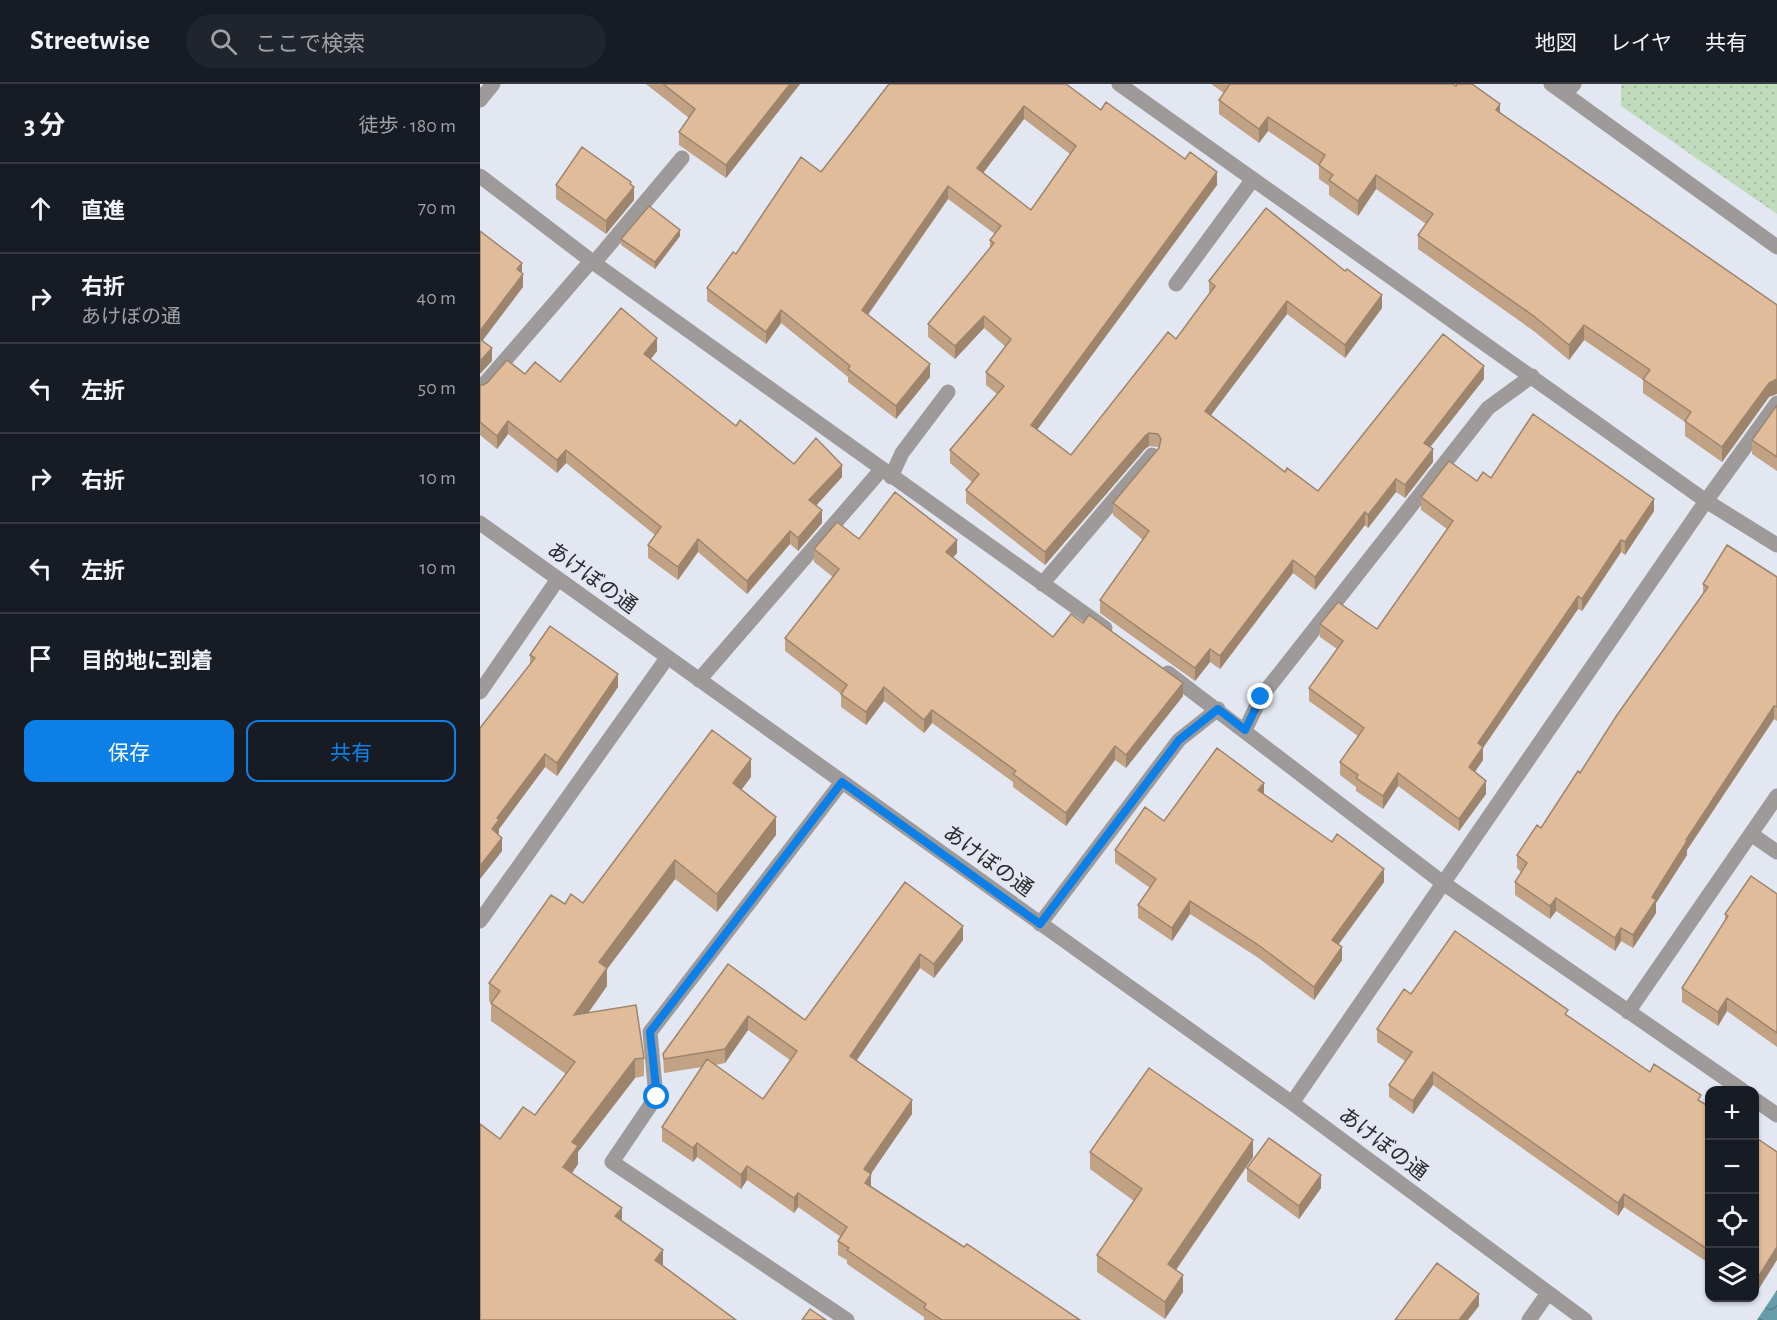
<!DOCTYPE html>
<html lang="ja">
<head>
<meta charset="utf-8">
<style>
  :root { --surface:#171b24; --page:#20242c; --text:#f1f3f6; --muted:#9ea1a6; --line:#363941; --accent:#0c80e6 }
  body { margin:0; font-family:"Alegreya Sans","Noto Sans JP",sans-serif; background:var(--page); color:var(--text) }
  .controls { position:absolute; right:18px; bottom:18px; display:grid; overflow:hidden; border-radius:12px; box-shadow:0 2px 4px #0004 }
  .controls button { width:54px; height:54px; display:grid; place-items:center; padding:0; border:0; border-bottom:2px solid var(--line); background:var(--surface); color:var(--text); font:30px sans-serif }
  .stop { position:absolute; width:18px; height:18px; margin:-14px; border:4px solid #0c80e6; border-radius:50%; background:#fff }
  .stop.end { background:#0c80e6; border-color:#fff; box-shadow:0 2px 6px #0008 }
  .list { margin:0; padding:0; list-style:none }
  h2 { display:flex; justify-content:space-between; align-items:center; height:78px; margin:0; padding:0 24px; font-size:26px }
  h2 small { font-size:20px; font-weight:400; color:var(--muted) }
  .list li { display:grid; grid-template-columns:39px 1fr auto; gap:18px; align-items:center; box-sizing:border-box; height:90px; padding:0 24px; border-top:2px solid var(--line) }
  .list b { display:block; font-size:22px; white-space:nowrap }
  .list p { margin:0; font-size:20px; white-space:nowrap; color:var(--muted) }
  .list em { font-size:20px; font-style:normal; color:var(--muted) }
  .actions { display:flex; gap:12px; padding:18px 24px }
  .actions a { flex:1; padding:14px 0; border:2px solid var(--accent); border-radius:12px; text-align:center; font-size:21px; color:var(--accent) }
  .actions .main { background:var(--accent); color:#fff }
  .icon { flex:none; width:33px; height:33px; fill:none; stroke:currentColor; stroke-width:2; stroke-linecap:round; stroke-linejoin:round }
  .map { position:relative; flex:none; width:1297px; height:1236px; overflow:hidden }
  header { display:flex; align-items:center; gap:36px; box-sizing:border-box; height:84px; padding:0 30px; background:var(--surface); border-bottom:2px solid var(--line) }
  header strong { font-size:28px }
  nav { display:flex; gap:33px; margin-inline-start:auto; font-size:21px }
  .search { width:420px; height:54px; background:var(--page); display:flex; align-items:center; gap:15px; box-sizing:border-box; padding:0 21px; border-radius:33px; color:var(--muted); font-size:22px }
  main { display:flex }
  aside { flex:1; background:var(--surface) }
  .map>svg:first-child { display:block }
  .green { fill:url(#green-dots) }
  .water { fill:url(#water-waves) }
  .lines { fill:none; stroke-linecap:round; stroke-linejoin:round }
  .minor { stroke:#9f9a9a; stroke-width:15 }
  .wall { fill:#c1a285; fill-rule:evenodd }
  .shaded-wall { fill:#9d846c }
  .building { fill:#e0bc9b; stroke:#9d846c; stroke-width:1.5; fill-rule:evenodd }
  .route { stroke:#0c80e6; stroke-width:8 }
  .labels { text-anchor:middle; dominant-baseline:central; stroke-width:6; stroke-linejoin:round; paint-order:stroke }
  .street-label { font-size:21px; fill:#292a2d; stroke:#e3e7f1 }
</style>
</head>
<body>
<header>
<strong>Streetwise</strong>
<div class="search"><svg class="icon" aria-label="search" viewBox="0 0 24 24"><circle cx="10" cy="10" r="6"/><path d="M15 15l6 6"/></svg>ここで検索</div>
<nav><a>地図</a><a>レイヤ</a><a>共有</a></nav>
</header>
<main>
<aside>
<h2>3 分<small>徒歩 · 180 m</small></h2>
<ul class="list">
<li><svg class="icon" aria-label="ahead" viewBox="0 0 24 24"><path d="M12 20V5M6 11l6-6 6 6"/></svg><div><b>直進</b></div><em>70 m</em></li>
<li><svg class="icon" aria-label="right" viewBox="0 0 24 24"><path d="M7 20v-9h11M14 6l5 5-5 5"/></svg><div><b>右折</b><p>あけぼの通</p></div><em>40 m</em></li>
<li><svg class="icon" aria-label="left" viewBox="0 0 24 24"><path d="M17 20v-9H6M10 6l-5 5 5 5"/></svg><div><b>左折</b></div><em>50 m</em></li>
<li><svg class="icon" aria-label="right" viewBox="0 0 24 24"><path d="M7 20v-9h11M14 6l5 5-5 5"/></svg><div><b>右折</b></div><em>10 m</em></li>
<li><svg class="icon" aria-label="left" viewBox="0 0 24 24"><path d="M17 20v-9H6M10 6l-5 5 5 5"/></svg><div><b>左折</b></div><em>10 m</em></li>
<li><svg class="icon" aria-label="arrive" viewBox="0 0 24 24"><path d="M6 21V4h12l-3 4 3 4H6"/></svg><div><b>目的地に到着</b></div></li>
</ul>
<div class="actions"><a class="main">保存</a><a>共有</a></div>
</aside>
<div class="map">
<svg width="1297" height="1236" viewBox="0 0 1297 1236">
  <defs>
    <pattern id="green-dots" width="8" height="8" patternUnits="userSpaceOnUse" patternTransform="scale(1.5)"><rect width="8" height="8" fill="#c0dbbc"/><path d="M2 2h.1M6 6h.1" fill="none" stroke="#a5bca2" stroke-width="1.8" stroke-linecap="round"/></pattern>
    <pattern id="water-waves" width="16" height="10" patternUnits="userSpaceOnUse" patternTransform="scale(1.5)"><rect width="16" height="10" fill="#669da9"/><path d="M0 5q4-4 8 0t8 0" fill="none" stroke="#54808a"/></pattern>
  </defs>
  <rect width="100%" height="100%" fill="#e3e7f1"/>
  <path class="green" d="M1141 0H1297V130L1141 22Z"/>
  <path class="water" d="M1297 1206V1236H1277Z"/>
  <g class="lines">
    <path class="minor" d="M639 0 1226 417 1297 461
      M1071 0 1085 10
      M1094 0 1085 10 1297 163
      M0 16 13 0
      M0 92 114 179 625 544
      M114 179 202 74
      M696 200 773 95
      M0 305 111 177
      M411 393 422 369 468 308
      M0 439 812 1019 1105 1236
      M562 500 672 371
      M688 589 963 799 1262 1006
      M219 596 401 386
      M0 608 78 495
      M765 646 781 613 1008 324 1052 292
      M362 698 170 948 176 1013 132 1078 367 1236
      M1271 750 1297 768
      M0 837 187 574
      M560 840 699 656 738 625
      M1148 928 1297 712
      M1274 1015 1297 1031
      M812 1019 1226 417 1297 319
      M1049 1236 1068 1209"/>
  </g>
  <path class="wall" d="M166 0H320L246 94 199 61V48L209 34Z
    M409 0 621 26 737 101 557 346 591 371 696 255 729 210V197L902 224 865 274 807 230 731 331 805 388 838 407 1004 295 950 363 953 378 925 414 916 408 888 444 885 441 835 506 813 489 740 585 730 578 715 597 620 529V516L663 456 633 431V419L679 365 678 363 669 362 665 365 565 481 486 419V406L492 398 470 379V366L517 310 506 301V288L526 263 504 244 475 275 448 253V240L510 164V156L515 150 468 115 388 231 450 293 416 335 368 298V293L301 239 286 260 227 217V204L256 170 341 88ZM544 35 590 70 551 126 503 89Z
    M731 0H973L1020 28 1289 313 1242 378 1205 352V338L1163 309V296L1104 256 1089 276 1055 248 938 165V151L946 140 896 105 878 132 849 111V102L839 95V82L788 47 779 59 739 30V16L744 9Z
    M76 101H151L154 116 126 150 76 115Z
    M200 152 175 185 141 161V155Z
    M177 267 171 275 256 342 314 380 362 393 336 422 342 439 318 467 310 460 267 510 218 468 198 496 168 474V461L175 451 86 379 77 389 28 350 17 365 0 351V301H3L45 290 80 298Z
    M1297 321V387L1272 370V356Z
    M1011 394 1174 427 1145 471 1141 468 1102 527 1098 525 1003 664V676L995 688 1006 710 979 747 918 702 903 725 876 707V703L860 691V678L878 652 829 617V604L857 565 840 553V540L897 545 967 445 941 426V413Z
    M379 455 477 469 473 473 573 553 603 539 703 612 646 684 635 676 586 742 533 703V698L452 639 444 649 404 617 386 641 361 623V610L305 567V554L353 493 334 478V465Z
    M1297 493V637L1294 635 1207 766V771L1176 819V829L1153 864 1141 857 1135 867 1076 827 1070 835 1035 811V798L1041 788 1037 784V771L1061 744 1100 689 1223 511V500Z
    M50 571 138 603 77 692 65 683 19 745 18 750 22 767 0 795 50 579Z
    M271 693 261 706 296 751 237 828 195 795 127 885V902L108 929 164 974V992L155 994 98 1068V1080L0 1236 20 1055 55 1031 86 990 11 937V919L9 917V899L85 820 103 819Z
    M784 710 904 798 859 860 862 876 834 916 777 873 710 830 692 857 658 834V821L670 804 635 779V766L684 737Z
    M425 798 483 856 454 894 440 884 377 976 432 1030 390 1090 391 1102 484 1163 600 1236H444V1233L367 1180V1176L358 1171V1157L361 1153 318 1123 314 1129 267 1096 261 1105 217 1073 213 1078 182 1057V1043L222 983 184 989 183 970 248 880 325 936ZM268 946 310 976 283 1015 235 981 245 979Z
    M1297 810V963L1247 927 1238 942 1202 918V904L1245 838V830Z
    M931 910 1088 932 1170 988 1230 1023V1180L1144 1123 1138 1132 953 1001 933 1030 909 1013V1001L925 977 897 958V945Z
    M610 1068 773 1073 696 1186 703 1208 685 1235 617 1188V1171L654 1117 610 1085Z
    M767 1084 841 1104 819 1135 767 1097Z"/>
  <path class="shaded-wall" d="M310 0H320L246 94V81Z
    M1020 20V35L1016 26Z
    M544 22V35L497 97V84Z
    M788 33V47L779 59V45Z
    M737 88V101L551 354V341Z
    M896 91V105L878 132V117Z
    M151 98V106L154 103V116L126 150V137Z
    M468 102V115L382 239V226Z
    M200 146V152L175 185V178Z
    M42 179V192L43 190V203L0 260V247Z
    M902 211V224L865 274V261Z
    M807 217V230L725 339V327Z
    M301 226V239L286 260V248Z
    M504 232V244L475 275V262Z
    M1104 241V256L1089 276V261Z
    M177 254V267L164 283V270Z
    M12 264V277L0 290V277Z
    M450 280V293L416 335V322Z
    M1004 282V295L944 371V359Z
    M1297 295V310L1289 313 1242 378V363L1289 299Z
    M28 337V350L17 365V352Z
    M669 349V362L665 365 565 481V468L665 352Z
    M953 365V378L925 414V401Z
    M86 366V379L77 389V376Z
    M362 381V393L329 429V416Z
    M916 395V408L888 444V431Z
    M1174 415V427L1145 471V458Z
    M342 426V439L318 467V454Z
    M885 428V441L835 506V493Z
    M310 447V460L267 510V497Z
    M218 455V468L198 496V483Z
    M477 456V469L466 481V468Z
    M1141 456V468L1102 527V515Z
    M813 476V489L740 585V572Z
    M1098 512V525L1003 664V676L989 696V683L998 659Z
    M730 565V578L715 597V584Z
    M138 590V603L77 692V679Z
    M703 599V612L646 684V671Z
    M404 603V617L386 641V628Z
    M1294 622V635L1207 766V771L1176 819V829L1153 864V851L1172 813 1206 756Z
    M452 626V639L444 649V636Z
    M635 662V676L586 742V729Z
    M65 670V683L19 745V749L12 758V745L17 734Z
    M271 675V693L253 717V699Z
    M918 689V702L903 725V712Z
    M1006 697V710L979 747V735Z
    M784 699V712L778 706Z
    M296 733V751L237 828V810Z
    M22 754V767L0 795V782Z
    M195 776V795L127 885V902L94 949V931L119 878Z
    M904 785V798L852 869V856Z
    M1076 814V827L1070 835V822Z
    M710 817V830L692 857V844Z
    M483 842V856L454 894V880Z
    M1141 844V857L1135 867V854Z
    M862 863V876L834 916V903Z
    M440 870V884L370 986V972Z
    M1247 914V927L1238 942V928Z
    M268 932V946L245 979V965Z
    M155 975V994L98 1068V1080L83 1101V1083L92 1058Z
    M953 988V1001L933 1030V1017Z
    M432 1016V1030L384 1100V1085Z
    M773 1056V1073L688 1197V1180Z
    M217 1059V1073L213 1078V1064Z
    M267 1082V1096L261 1105V1091Z
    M391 1090V1104L385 1099Z
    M841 1091V1104L819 1135V1122Z
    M318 1109V1123L314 1129V1114Z
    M1144 1110V1123L1138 1132V1119Z
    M142 1124V1142L135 1132Z
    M1297 1163V1176L1275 1211V1198Z
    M183 1166V1184L175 1176Z
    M703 1191V1208L685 1235V1218Z
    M999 1210V1222L988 1236H979Z"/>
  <path class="building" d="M183 0H310L246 81 199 48 215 25Z
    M409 0H586L621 26 626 18 705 75 710 68 737 88 551 341 591 371 688 248 696 255 735 202 729 197 786 124 865 187 867 185 902 211 865 261 807 217 725 327 805 388 807 384 838 407 963 250 1004 282 944 359 953 365 925 401 916 395 888 431 885 428 835 493 813 476 740 572 730 565 715 584 620 516 669 447 633 419 679 364 681 355 678 350 669 349 665 352 565 468 486 406 499 390 470 366 524 302 506 288 531 255 504 232 475 262 448 240 514 159 510 156 521 142 468 102 382 226 450 280 416 322 368 285 370 282 301 226 286 248 227 204 253 168 256 170 321 73 341 88ZM544 22 596 62 551 126 497 84Z
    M750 0H973L976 2 977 0H992L1020 20 1016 26 1297 221V295L1289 299 1242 363 1205 337 1211 328 1163 295 1170 286 1104 241 1089 261 1055 233 938 151 953 130 896 91 878 117 849 96 853 91 839 81 845 71 788 33 779 45 739 16Z
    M102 63 151 98 150 100 154 103 126 137 76 101Z
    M169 122 200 146 175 178 141 155Z
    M0 147 42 179 37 185 43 190 0 247Z
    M141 224 177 254 164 270 256 342 260 336 314 380 336 354 362 381 329 416 342 426 318 454 310 447 267 497 218 455 198 483 168 461 181 443 86 366 77 376 28 337 17 352 0 338V301H3L7 299 27 276 45 290 55 278 80 298Z
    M0 255 12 264 0 277Z
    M1297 321V373L1272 356Z
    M1053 330 1174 415 1145 458 1141 456 1102 515 1098 512 998 659 1003 663 989 683 1006 697 979 735 918 689 903 712 876 694 878 691 860 678 884 644 829 604 863 557 840 540 858 518 897 545 973 437 941 413 969 377 997 397 1003 388 1011 394Z
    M415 408 477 456 466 468 573 553 591 530 603 539 609 531 703 599 646 671 635 662 586 729 533 690 536 687 452 626 444 636 404 603 386 628 361 610 367 601 305 554 359 485 334 465 357 438 379 455Z
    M1247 461 1297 493V623L1294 622 1206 756 1207 757 1172 813 1176 816 1153 851 1141 844 1135 854 1076 814 1070 822 1035 798 1047 779 1037 771 1057 741 1061 744 1098 687 1100 689 1137 631 1228 503 1223 500Z
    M70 542 138 590 77 679 65 670 17 734 19 736 12 745 22 754 0 782V644L55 574 50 571Z
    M232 646 271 675 253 699 296 733 237 810 195 776 119 878 127 884 94 931 156 921 164 974 155 975 92 1058 98 1062 83 1083 142 1124 135 1132 183 1166 175 1176 256 1236H0V1040L20 1055 43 1023 55 1031 95 978 11 919 20 907 9 899 71 811 85 820 91 810 103 819Z
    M737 664 784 699 778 706 852 758 857 750 904 785 852 856 862 863 834 903 777 860 710 817 692 844 658 821 676 795 635 766 665 723 684 737Z
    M1271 792 1297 810V949L1247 914 1238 928 1202 904 1248 832 1245 830Z
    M425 798 483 842 454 880 440 870 370 972 432 1016 384 1085 391 1090 385 1099 484 1163 487 1160 600 1236H462L444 1224 446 1220 367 1166 369 1164 358 1157 367 1143 318 1109 314 1114 267 1082 261 1091 217 1059 213 1064 182 1043 227 975 283 1015 317 967 268 932 245 965 184 975 183 970 248 880 325 936Z
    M975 847 1088 926 1085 930 1170 988 1174 980 1221 1011 1218 1016 1230 1023V1167L1144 1110 1138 1119 953 988 933 1017 909 1001 932 968 897 945 924 905 931 910Z
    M669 984 773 1056 688 1180 703 1191 685 1218 617 1171 662 1105 610 1068Z
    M1275 1053 1297 1068V1163L1275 1198Z
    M789 1054 841 1091 819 1122 767 1084Z
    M957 1179 999 1210 979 1236H915Z
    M330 1225 346 1236H322Z"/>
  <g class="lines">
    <path class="route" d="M177 1013 170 948 362 698 560 840 699 656 738 625 765 646 781 613"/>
  </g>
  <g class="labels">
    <g class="street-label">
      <text transform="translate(112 494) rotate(36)">あけぼの通</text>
      <text transform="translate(508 777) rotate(36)">あけぼの通</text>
      <text transform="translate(903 1060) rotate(37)">あけぼの通</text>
    </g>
  </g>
</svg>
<div class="controls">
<button>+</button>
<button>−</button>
<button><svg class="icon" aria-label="locate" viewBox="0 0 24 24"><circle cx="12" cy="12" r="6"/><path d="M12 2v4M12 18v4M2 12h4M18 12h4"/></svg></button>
<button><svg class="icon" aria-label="layers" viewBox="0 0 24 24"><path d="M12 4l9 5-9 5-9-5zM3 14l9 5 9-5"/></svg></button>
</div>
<div class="stop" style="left:177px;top:1013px"></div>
<div class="stop end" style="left:781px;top:613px"></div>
</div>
</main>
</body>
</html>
